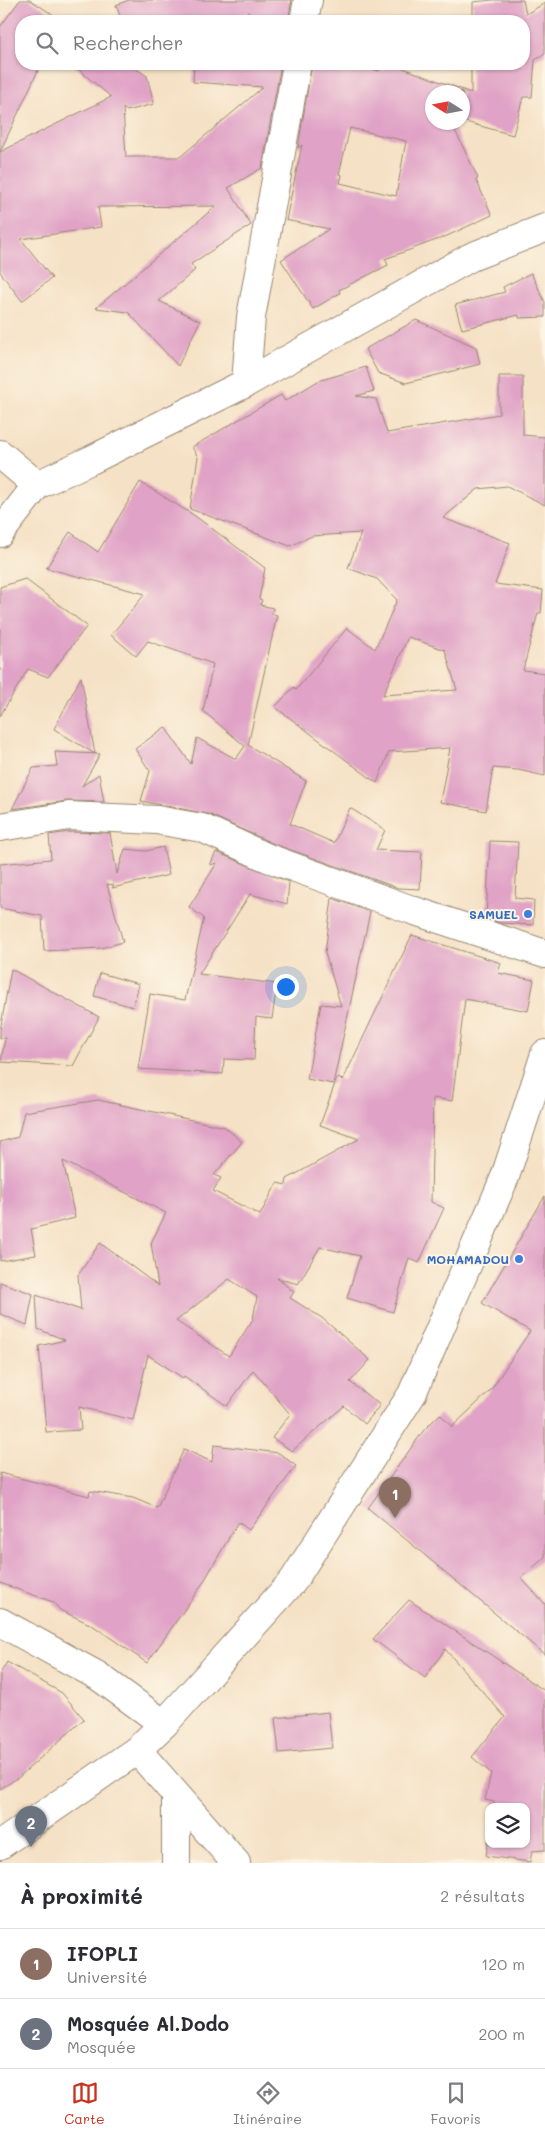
<!DOCTYPE html>
<html lang="fr">
<head>
<meta charset="utf-8">
<style>
  :root { --surface:#fff; --page:#f7f7f7; --text:#2b2b33; --muted:#7c7c81; --line:#e1e1e2; --accent:#c8321e }
  body { margin:0; font-family:Mali,sans-serif; background:var(--page); color:var(--text) }
  .controls { position:absolute; right:15px; bottom:15px; display:grid; overflow:hidden; border-radius:10px; box-shadow:0 1px 4px #0004 }
  .controls button { width:45px; height:45px; display:grid; place-items:center; padding:0; border:0; border-bottom:1px solid var(--line); background:var(--surface); color:var(--text); font:25px sans-serif }
  .compass { position:absolute; left:425px; top:85px; width:45px; height:45px; border-radius:50%; background:var(--surface); box-shadow:0 1px 4px #0004; rotate:281deg }
  .you { position:absolute; left:285px; top:986px; width:18px; height:18px; margin:-12px; border:4px solid #fff; border-radius:50%; background:#1a73e8; box-shadow:0 0 0 8px #1a73e833 }
  .badge { display:grid; place-items:center; width:32px; height:32px; border-radius:50%; background:var(--accent); color:#fff; font-size:16px; font-weight:700 }
  .pin { position:absolute; translate:-50% -41px; filter:drop-shadow(0 1px 2px #0008) }
  .pin::after { content:''; position:absolute; top:26px; width:18px; height:15px; background:inherit; clip-path:polygon(0 0,100% 0,50% 100%) }
  .list { margin:0; padding:0; list-style:none }
  h2 { display:flex; justify-content:space-between; align-items:center; height:65px; margin:0; padding:0 20px; font-size:21px }
  h2 small { font-size:16px; font-weight:400; color:var(--muted) }
  .list li { display:grid; grid-template-columns:32px 1fr auto; gap:15px; align-items:center; box-sizing:border-box; height:70px; padding:0 20px; border-top:1px solid var(--line) }
  .list b { display:block; font-size:19px; white-space:nowrap }
  .list p { margin:0; font-size:16px; white-space:nowrap; color:var(--muted) }
  .list em { font-size:16px; font-style:normal; color:var(--muted) }
  .icon { flex:none; width:28px; height:28px; fill:none; stroke:currentColor; stroke-width:2; stroke-linecap:round; stroke-linejoin:round }
  .map { position:relative; flex:none; width:545px; height:1863px; overflow:hidden }
  .search { position:absolute; background:var(--surface); box-shadow:0 1px 4px #0004; left:15px; right:15px; top:15px; height:55px; display:flex; align-items:center; gap:12px; box-sizing:border-box; padding:0 18px; border-radius:20px; color:var(--muted); font-size:19px }
  .sheet { height:205px; background:var(--surface) }
  nav { display:flex; justify-content:space-around; align-items:center; box-sizing:border-box; height:70px; border-top:1px solid var(--line); background:var(--surface); font-size:14px; color:var(--muted) }
  nav a { display:grid; justify-items:center; gap:2px }
  nav .on { color:var(--accent) }
  .map>svg:first-child { display:block }
  .building { fill:#e0a2c6; fill-rule:evenodd }
  .lines { fill:none; stroke-linecap:round; stroke-linejoin:round }
  .minor-casing { stroke:#988672; stroke-width:30 }
  .primary-casing { stroke:#988672; stroke-width:30 }
  .minor { stroke:#fff; stroke-width:28 }
  .primary { stroke:#fff; stroke-width:28 }
  .shop-dot { fill:#3f7fe0; stroke:#fcf5e5; stroke-width:2 }
  .labels { text-anchor:middle; dominant-baseline:central; stroke-width:4; stroke-linejoin:round; paint-order:stroke }
  .shop-label { font-size:12px; font-weight:bold; fill:#366cbe; stroke:#fcf5e5; text-anchor:end }
</style>
</head>
<body>
<div class="map">
<svg width="545" height="1863" viewBox="0 0 545 1863">
  <rect width="100%" height="100%" fill="#fcf5e5"/>
  <filter id="ink" filterUnits="userSpaceOnUse"><feTurbulence type="fractalNoise" baseFrequency=".02" numOctaves="2"/><feDisplacementMap in="SourceGraphic" scale="10" xChannelSelector="R" yChannelSelector="G"/><feConvolveMatrix kernelMatrix="1 2 1 2 8 2 1 2 1" color-interpolation-filters="sRGB"/></filter>
  <filter id="wash" filterUnits="userSpaceOnUse"><feTurbulence type="fractalNoise" baseFrequency=".0096" numOctaves="4" result="noise"/><feDisplacementMap in="SourceGraphic" scale="20" xChannelSelector="R" yChannelSelector="G"/><feGaussianBlur stdDeviation="1.12" result="paint"/><feColorMatrix in="noise" values="0 0 0 0 0 0 0 0 0 0 0 0 0 0 0 0 0 1.4 0 .05"/><feComposite in="paint" operator="in"/></filter>
  <g filter="url(#wash)">
    <rect width="100%" height="100%" fill="#f5e1c5"/>
    <g id="blocks">
      <path class="building" d="M20 0H30L63 21H21V64H41L0 152V27Z
        M129 0H292L289 15 279 21H254L248 12 230 21H122L116 5Z
        M493 0H523L526 14 545 3V54L535 60 532 97H523L513 135 462 121V92H432V122H451L478 178 476 180 492 215 447 236 385 259 388 265 339 290 340 293 313 309 281 260 329 229 286 220 302 145 298 148 312 64H333L359 69 360 66 379 71 381 64H392L471 93V64H524V21H473V2ZM350 128 406 141 396 196 340 183 342 175 339 174Z
        M72 64H129L147 76 154 104 127 111 123 108 126 157H180L263 87 193 82 194 64H281L262 168 228 188 251 225 191 264 195 270 159 301 200 321 178 366 128 312 96 308 216 206 98 207 101 227 21 239 52 278 22 301 0 272V152L111 97Z
        M531 273 545 302V317L519 318V315L462 329 455 305 505 292 503 287Z
        M416 320 476 347 480 364 406 383 378 373 365 349Z
        M366 367 374 391 356 396 376 399 387 433 499 414V376H523V435L545 437V505L507 486 478 489 443 518 510 543 495 584 543 590 541 613H538L523 670 545 673V776L518 770 493 768 486 811 440 802 450 748 389 752 377 783 275 707 294 687 296 690 347 628 375 649 397 600 377 579 348 568 361 533 312 536 290 546 190 509 198 457 192 447 281 395 285 401 318 381ZM408 637 445 650 457 690 383 695Z
        M140 482 195 516 265 568 259 599 262 600 260 605 273 608 272 614 277 615 248 745 306 781 290 824 334 843 350 808 385 830 376 850 422 852 420 889 398 888 274 844 208 814 141 801 150 771 135 749 165 727 191 764 197 738 236 759 245 746 203 711 213 664 148 641 136 656 111 635 145 594 46 568 70 532 98 552Z
        M25 579 87 626 48 677 28 669 0 716V587Z
        M81 677 95 754 54 729Z
        M55 752 100 754 82 786 99 774 104 802 67 801 12 809 33 768 57 766Z
        M70 832 110 833 117 874 125 849 146 851 163 847 169 875 112 888 114 885 107 884 123 942 101 948 44 951 42 916 0 908V864L51 859 49 835Z
        M490 841 518 842 515 898 534 900 533 925 500 923 486 918Z
        M216 852 289 882 287 904 250 894 199 974 277 984 272 1019 256 1017 254 1060 224 1059 223 1074 138 1069 150 994 185 1000 204 918 189 907 217 863 210 865Z
        M332 898 370 912 333 1084 307 1079 321 1004 341 1006 325 953Z
        M412 935 501 963 498 973 534 980 528 1011 465 999 452 1101 433 1098 431 1202 444 1208 419 1263 409 1258 393 1312 347 1298 360 1256 320 1247 298 1284 277 1278 294 1292 290 1298 322 1318 370 1360 350 1382 380 1405 365 1424 344 1406 292 1451 272 1438 290 1414 253 1370 227 1406 184 1376 183 1378 148 1355 133 1420 79 1407 81 1430 46 1432 39 1346 65 1340 38 1329 36 1295 81 1310 78 1275 100 1243 158 1286 151 1243 166 1213 63 1161 75 1218 31 1229 36 1255 0 1261V1142L18 1137 24 1112 98 1100 225 1127 242 1142 214 1175 221 1178 213 1191 260 1215 277 1183 286 1185 287 1179 359 1139 320 1125 337 1078 343 1080ZM229 1279 257 1297 253 1319 229 1356 176 1321Z
        M11 969 99 1017 73 1066 1 1062 5 1038H0V1031Z
        M100 973 139 984 133 1007 94 996Z
        M545 1196V1557L521 1578 545 1604V1655L368 1508 424 1430 440 1414 452 1427 490 1391 530 1331 482 1303Z
        M0 1282 33 1294 27 1325 0 1314Z
        M214 1445 279 1453 296 1466 249 1530 238 1522 203 1583 147 1663 92 1625 60 1610 53 1602 0 1583V1473L89 1496 90 1491 133 1498 157 1508 184 1449 212 1462Z
        M409 1600 545 1691V1850L532 1851 530 1862 486 1856 489 1836V1844H526V1807H493L494 1802 485 1800 491 1773 472 1757 505 1717 445 1649 425 1678 373 1639Z
        M7 1662 62 1693 84 1719 19 1777 0 1789V1674Z
        M328 1712 332 1748 279 1753 275 1718Z"/>
    </g>
  </g>
  <g filter="url(#ink)">
    <use href="#blocks" fill-opacity="0" stroke="#988672" stroke-width="1"/>
    <g class="lines">
      <g class="minor-casing">
        <path id="minor" d="M304 21 308 0
          M246 383 251 317 297 64
          M0 454 37 485
          M0 533 37 485 91 460 246 383 471 257 545 228
          M0 827 69 816 157 820 202 828 268 858 412 910 545 954
          M0 1622 98 1676 164 1724
          M137 1750 236 1863
          M176 1863V1796"/>
      </g>
      <g class="primary-casing">
        <path id="primary" d="M0 1845 137 1750 164 1724 293 1581 412 1394 505 1177 545 1054"/>
      </g>
      <use href="#minor" class="minor"/>
      <use href="#primary" class="primary"/>
    </g>
  </g>
  <g class="shop-dot">
    <circle cx="528" cy="914" r="5"/>
    <circle cx="519" cy="1259" r="5"/>
  </g>
  <g class="labels">
    <g class="shop-label">
      <text x="518" y="914">SAMUEL</text>
      <text x="509" y="1259">MOHAMADOU</text>
    </g>
  </g>
</svg>
<div class="controls">
<button><svg class="icon" aria-label="layers" viewBox="0 0 24 24"><path d="M12 4l9 5-9 5-9-5zM3 14l9 5 9-5"/></svg></button>
</div>
<svg class="compass" viewBox="-18 -18 36 36"><path d="M0-13l5 13h-10z" fill="#e53935"/><path d="M0 13l5-13h-10z" fill="#7c7c81"/></svg>
<div class="you"></div>
<div class="pin badge" style="left:395px;top:1518px;background:#8d6e63">1</div>
<div class="pin badge" style="left:31px;top:1847px;background:#6b7280">2</div>
<div class="search"><svg class="icon" aria-label="search" viewBox="0 0 24 24"><circle cx="10" cy="10" r="6"/><path d="M15 15l6 6"/></svg>Rechercher</div>
</div>
<section class="sheet">
<h2>À proximité<small>2 résultats</small></h2>
<ul class="list">
<li><span class="badge" style="background:#8d6e63">1</span><div><b>IFOPLI</b><p>Université</p></div><em>120 m</em></li>
<li><span class="badge" style="background:#6b7280">2</span><div><b>Mosquée Al.Dodo</b><p>Mosquée</p></div><em>200 m</em></li>
</ul>
</section>
<nav>
<a class="on"><svg class="icon" aria-label="map" viewBox="0 0 24 24"><path d="M3 6l6-2 6 2 6-2v14l-6 2-6-2-6 2zM9 4v14M15 6v14"/></svg>Carte</a>
<a><svg class="icon" aria-label="directions" viewBox="0 0 24 24"><path d="M12 3l9 9-9 9-9-9zM9 14v-3h6M13 9l2 2-2 2"/></svg>Itinéraire</a>
<a><svg class="icon" aria-label="saved" viewBox="0 0 24 24"><path d="M7 4h10v16l-5-4-5 4z"/></svg>Favoris</a>
</nav>
</body>
</html>
